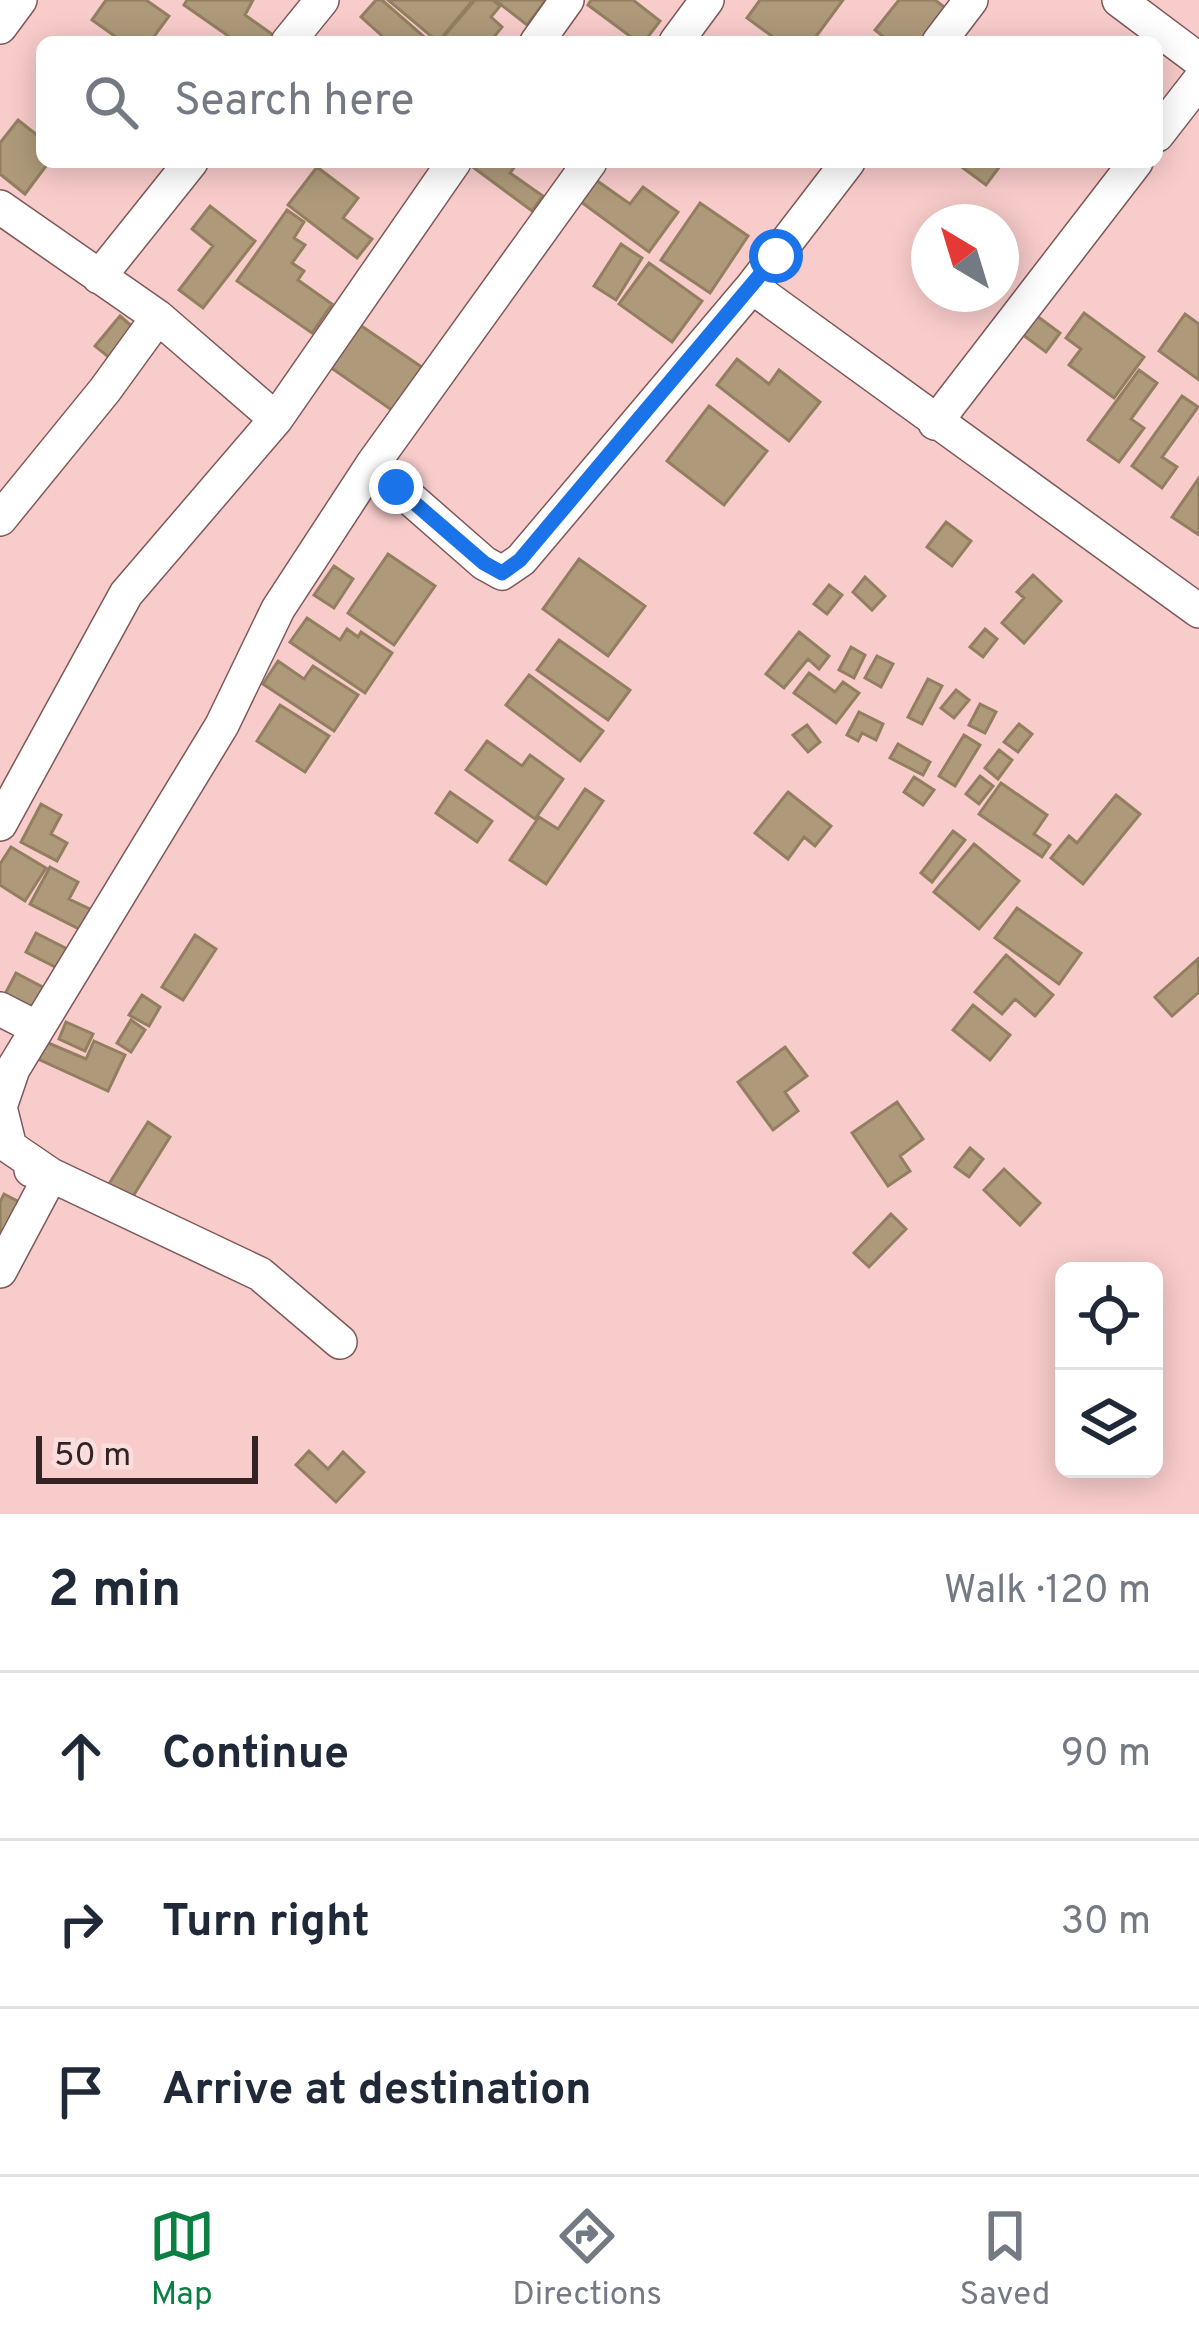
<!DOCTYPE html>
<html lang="en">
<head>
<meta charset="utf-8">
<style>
  :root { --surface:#fff; --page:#f2f2f3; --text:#1f2937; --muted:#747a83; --line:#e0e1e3; --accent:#0b8043 }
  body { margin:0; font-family:Overpass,sans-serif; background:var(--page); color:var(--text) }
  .controls { position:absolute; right:36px; bottom:36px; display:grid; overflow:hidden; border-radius:18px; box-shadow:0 6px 30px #0003 }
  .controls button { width:108px; height:108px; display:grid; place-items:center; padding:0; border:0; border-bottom:3px solid var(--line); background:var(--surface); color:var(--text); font:60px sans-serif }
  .compass { position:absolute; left:911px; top:204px; width:108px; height:108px; border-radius:50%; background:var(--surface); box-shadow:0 6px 30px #0003; rotate:322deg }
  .scale { position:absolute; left:36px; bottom:30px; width:222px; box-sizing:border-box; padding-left:12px; border:6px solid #332323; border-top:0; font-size:33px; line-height:42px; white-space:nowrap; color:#332323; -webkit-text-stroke:9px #f9dedd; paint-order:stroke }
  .stop { position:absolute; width:36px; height:36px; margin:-27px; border:9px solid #1a73e8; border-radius:50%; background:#fff }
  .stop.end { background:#1a73e8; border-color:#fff; box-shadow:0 3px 12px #0008 }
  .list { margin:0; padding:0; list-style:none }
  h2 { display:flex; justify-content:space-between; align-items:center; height:156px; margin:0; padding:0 48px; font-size:51px }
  h2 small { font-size:39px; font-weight:400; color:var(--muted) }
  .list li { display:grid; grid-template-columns:78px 1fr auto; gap:36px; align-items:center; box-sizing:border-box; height:168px; padding:0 48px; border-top:3px solid var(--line) }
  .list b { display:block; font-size:45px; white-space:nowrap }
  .list em { font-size:39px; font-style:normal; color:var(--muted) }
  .icon { flex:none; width:66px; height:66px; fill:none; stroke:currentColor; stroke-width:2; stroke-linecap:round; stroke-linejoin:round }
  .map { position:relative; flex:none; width:1199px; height:1514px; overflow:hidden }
  .search { position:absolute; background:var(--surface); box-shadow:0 6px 30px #0003; left:36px; right:36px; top:36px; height:132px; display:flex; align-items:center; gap:30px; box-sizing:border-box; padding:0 42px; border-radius:18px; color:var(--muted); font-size:45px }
  .sheet { height:660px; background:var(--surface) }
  nav { display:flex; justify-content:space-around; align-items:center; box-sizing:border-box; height:168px; border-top:3px solid var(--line); background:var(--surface); font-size:33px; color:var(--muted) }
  nav a { display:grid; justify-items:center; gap:6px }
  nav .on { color:var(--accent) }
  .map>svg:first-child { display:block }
  .building { fill:#ae9a7a; stroke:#927f60; stroke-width:3 }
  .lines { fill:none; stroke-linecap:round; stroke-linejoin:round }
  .street-casing { stroke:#7e5858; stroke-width:36 }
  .street { stroke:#fff; stroke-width:33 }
  .route { stroke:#1a73e8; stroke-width:15 }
</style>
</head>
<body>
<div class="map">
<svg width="1199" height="1514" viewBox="0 0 1199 1514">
  <rect width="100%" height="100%" fill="#f8cccb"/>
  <path class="building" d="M106 0H146L169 16 150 42H123L92 20Z
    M187 0H253L245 15 283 42H237L184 5Z
    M376 0H382L430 42H375L381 35 361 17Z
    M388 0H473L438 42Z
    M475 0H493L500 6 491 17 502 27 490 42H439Z
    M495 0H546L527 25Z
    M591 0H633L660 21 644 42H638L588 5Z
    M760 0H843L812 42H780L747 18Z
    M899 0H935L947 9 922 42H890L875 30Z
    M18 120 42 139V162H49L25 194 0 174V143Z
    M466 162H518L510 173 543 196 532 211Z
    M955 162H1003L986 185Z
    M317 167 358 198 343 218 372 239 357 258 288 205Z
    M596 180 630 204 643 187 678 212 649 252 581 202Z
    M700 203 748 236 710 293 661 260Z
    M210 206 255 241 203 308 179 290 213 246 192 229Z
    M287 210 304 222 294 238 305 245 292 263 304 271 298 280 332 304 312 333 237 281Z
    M621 244 642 258 616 300 594 286Z
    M649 263 702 301 672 342 619 304Z
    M1084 313 1144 357 1114 398 1069 365 1081 349 1066 338Z
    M1185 314 1199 324V380L1159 351Z
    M120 316 135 329 111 359 95 346Z
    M1037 316 1060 333 1046 352 1023 335Z
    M357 323 426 370 396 413 327 365Z
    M737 359 769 384 779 370 820 402 789 441 717 385Z
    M1139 370 1157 383 1131 419 1144 428 1119 462 1088 440Z
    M1182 396 1198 407 1162 457 1177 467 1162 488 1132 466Z
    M709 406 767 451 724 505 667 461Z
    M1199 478V535L1172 517Z
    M946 522 971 541 952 566 927 547Z
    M388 554 435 586 394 645 348 613Z
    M579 559 645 606 608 656 543 609Z
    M334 566 353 579 334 608 314 595Z
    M1033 575 1061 601 1024 643 1002 623 1024 598 1017 592Z
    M865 577 885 596 872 610 853 592Z
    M829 585 842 595 827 614 814 604Z
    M307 618 340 640 347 629 358 637 361 632 392 653 365 693 290 642Z
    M985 629 997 639 983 657 970 647Z
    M799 632 829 656 819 669 808 659 784 688 766 674Z
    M559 640 630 690 608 720 537 670Z
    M851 647 865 655 854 678 839 670Z
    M877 656 893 664 881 687 865 678Z
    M278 661 304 679 313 666 358 695 334 731 263 684Z
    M809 673 835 692 843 682 859 693 836 723 794 693Z
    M529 675 603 731 580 761 506 705Z
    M928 679 942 686 922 724 908 717Z
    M956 690 969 700 954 718 941 708Z
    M980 704 996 712 985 733 969 725Z
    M280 705 329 736 305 772 257 741Z
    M859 712 883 724 876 740 862 733 858 741 847 735Z
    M1019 724 1032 734 1018 752 1004 742Z
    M807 725 820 742 808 752 793 735Z
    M964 735 980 745 955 786 939 776Z
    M487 741 522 766 530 755 563 779 535 819 466 770Z
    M898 744 930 762 923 775 890 758Z
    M999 750 1012 760 998 779 985 768Z
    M980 776 993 786 979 804 966 794Z
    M914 777 934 790 923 805 904 792Z
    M1001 783 1047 815 1034 834 1050 845 1042 857 979 814Z
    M585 789 603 801 546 884 510 860 539 817 558 829Z
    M450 792 492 821 477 842 436 813Z
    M788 792 831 826 815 846 804 837 788 859 755 833Z
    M1116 795 1140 814 1083 884 1051 858 1069 836 1077 843Z
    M41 804 61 815 51 834 67 843 57 861 21 842Z
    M953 831 965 840 932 882 921 873Z
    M974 844 1019 881 979 929 934 892Z
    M11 847 46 868 25 901 0 885V864Z
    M50 867 78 882 69 899 96 912 85 932 30 904Z
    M1017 908 1081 953 1059 984 995 938Z
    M36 933 73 952 63 971 26 952Z
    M195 935 216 949 183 1000 162 987Z
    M1006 955 1053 995 1035 1016 1015 999 1002 1014 975 992Z
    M1198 959 1199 992 1172 1016 1155 997Z
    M16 973 52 992 41 1013 5 994Z
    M142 995 160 1007 149 1026 129 1015Z
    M973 1005 1010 1035 990 1060 953 1030Z
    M131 1020 145 1030 131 1052 117 1043Z
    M66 1022 93 1034 85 1051 59 1039Z
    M94 1041 125 1055 108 1091 38 1059 46 1042 86 1059Z
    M785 1047 807 1076 785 1092 798 1111 773 1130 738 1082Z
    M897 1102 923 1139 900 1156 910 1171 888 1186 852 1133Z
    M148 1122 170 1137 130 1201 107 1187Z
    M970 1148 983 1159 969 1177 955 1167Z
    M1004 1169 1040 1203 1020 1225 984 1190Z
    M4 1194 23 1204 0 1251V1202Z
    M891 1214 906 1229 869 1267 854 1253Z
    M309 1451 328 1469 343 1452 364 1472 336 1502 296 1465Z"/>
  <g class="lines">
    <g class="street-casing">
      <path id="street" d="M1119 0 1199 60
        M0 27 20 0
        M288 42 322 0
        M537 42 567 0
        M676 42 707 0
        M939 42 971 0
        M1157 135 1199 81
        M0 207 158 317 105 390 0 519
        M99 277 191 162
        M752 287 1199 611
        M158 317 276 419
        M935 423 1136 162
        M372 465 484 563 502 573 521 560 752 287 848 162
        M0 824 126 594 276 419 454 162
        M0 1009 37 1028
        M31 1170 51 1175 260 1274 340 1342
        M0 1271 51 1175 10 1147 0 1107 13 1069 222 725 278 609 372 465 590 162"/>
    </g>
    <use href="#street" class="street"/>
  </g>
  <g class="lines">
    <path class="route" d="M396 487 484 563 502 573 520 560 776 256"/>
  </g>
</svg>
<div class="controls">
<button><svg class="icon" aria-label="locate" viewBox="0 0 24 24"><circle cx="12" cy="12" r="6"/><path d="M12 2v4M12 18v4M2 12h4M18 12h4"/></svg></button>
<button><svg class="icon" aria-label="layers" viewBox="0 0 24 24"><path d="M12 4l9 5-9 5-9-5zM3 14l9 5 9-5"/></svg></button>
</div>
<svg class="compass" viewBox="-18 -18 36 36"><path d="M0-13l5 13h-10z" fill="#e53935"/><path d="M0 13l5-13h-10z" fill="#747a83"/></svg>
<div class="scale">50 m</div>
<div class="stop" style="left:776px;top:256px"></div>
<div class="stop end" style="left:396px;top:487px"></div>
<div class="search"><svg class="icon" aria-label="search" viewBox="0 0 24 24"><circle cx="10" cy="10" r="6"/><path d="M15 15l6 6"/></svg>Search here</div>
</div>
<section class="sheet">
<h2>2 min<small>Walk · 120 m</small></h2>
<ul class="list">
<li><svg class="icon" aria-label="ahead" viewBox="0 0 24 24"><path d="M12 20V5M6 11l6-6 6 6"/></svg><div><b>Continue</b></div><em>90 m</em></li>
<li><svg class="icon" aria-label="right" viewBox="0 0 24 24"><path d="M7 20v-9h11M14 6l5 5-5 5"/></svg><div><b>Turn right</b></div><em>30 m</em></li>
<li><svg class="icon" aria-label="arrive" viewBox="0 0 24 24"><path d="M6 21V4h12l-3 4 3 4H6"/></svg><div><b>Arrive at destination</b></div></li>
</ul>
</section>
<nav>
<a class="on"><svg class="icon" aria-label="map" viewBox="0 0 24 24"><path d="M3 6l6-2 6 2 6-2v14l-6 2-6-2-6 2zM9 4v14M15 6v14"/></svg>Map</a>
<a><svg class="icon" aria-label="directions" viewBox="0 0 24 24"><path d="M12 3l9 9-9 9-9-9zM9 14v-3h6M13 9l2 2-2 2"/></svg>Directions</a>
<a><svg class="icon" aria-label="saved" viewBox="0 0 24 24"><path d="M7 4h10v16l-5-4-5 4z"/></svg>Saved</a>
</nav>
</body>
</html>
